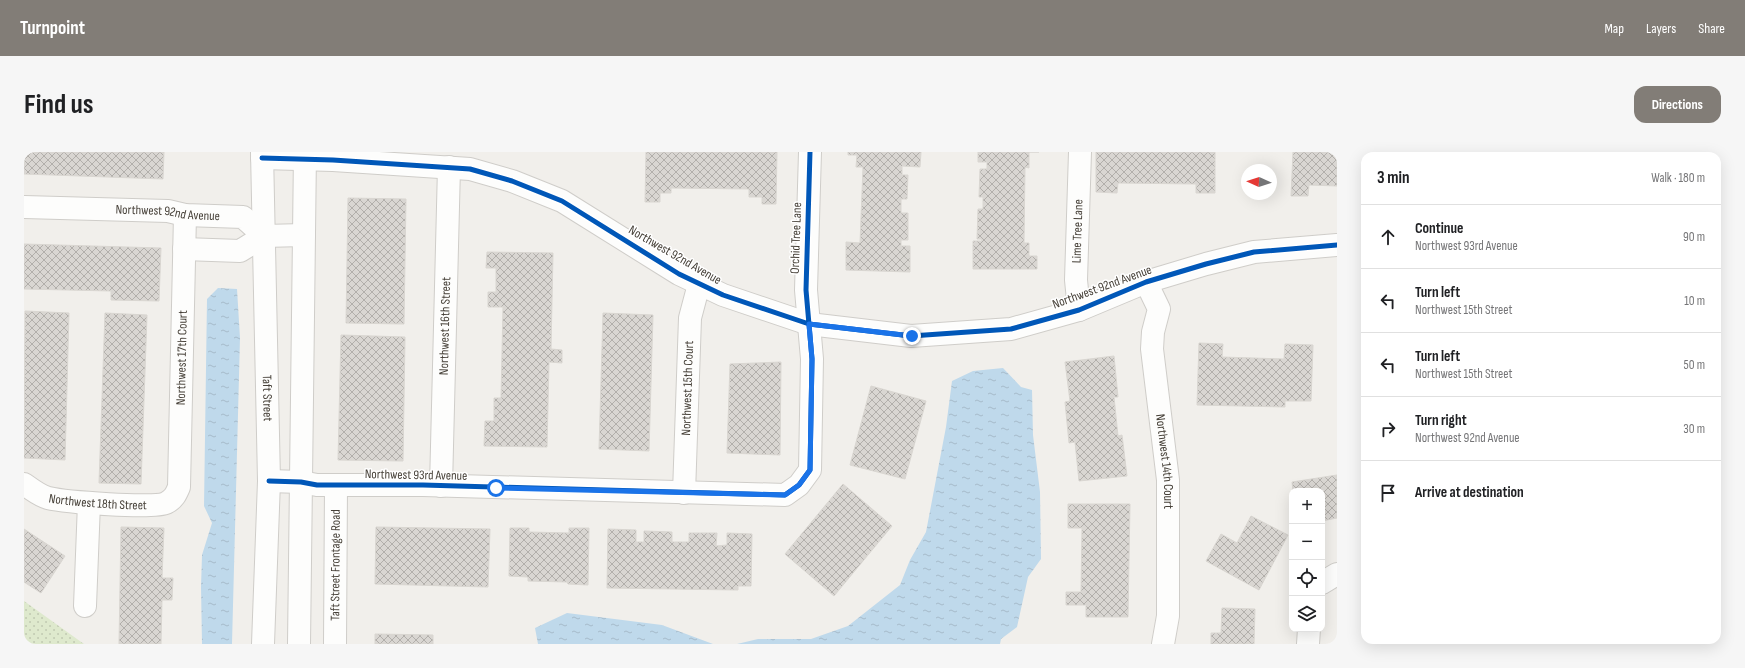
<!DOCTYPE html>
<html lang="en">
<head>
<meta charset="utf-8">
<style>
  :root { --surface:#fff; --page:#f6f6f6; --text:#202124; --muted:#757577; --line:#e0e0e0; --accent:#827d77 }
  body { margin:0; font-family:"Sofia Sans Condensed",sans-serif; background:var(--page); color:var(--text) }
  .controls { position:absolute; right:12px; bottom:12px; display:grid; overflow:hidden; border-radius:8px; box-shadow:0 4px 16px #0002 }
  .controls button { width:36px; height:36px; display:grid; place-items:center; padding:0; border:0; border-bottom:1px solid var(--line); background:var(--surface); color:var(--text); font:20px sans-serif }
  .compass { position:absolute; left:1217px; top:12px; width:36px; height:36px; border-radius:50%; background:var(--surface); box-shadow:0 4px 16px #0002; rotate:273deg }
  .stop { position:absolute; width:12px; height:12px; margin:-9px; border:3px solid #1a73e8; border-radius:50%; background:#fff }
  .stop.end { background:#1a73e8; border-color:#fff; box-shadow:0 1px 4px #0008 }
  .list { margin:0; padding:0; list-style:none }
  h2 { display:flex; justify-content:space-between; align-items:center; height:52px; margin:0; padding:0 16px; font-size:17px }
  h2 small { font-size:13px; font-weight:400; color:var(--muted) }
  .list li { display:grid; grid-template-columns:26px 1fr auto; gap:12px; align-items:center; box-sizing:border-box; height:64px; padding:0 16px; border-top:1px solid var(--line) }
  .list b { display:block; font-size:15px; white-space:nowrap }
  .list p { margin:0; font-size:13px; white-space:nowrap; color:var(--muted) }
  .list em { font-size:13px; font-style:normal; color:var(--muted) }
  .icon { flex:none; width:22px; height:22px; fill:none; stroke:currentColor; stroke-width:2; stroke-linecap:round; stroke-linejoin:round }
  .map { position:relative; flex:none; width:1313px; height:492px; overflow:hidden; border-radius:12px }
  header { display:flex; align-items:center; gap:24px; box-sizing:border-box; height:56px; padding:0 20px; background:var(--accent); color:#fff }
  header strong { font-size:19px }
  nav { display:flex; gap:22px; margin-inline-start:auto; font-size:14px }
  .intro { display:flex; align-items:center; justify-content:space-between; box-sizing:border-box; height:96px; padding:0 24px }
  h1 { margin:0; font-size:28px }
  .button { padding:10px 18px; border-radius:12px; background:var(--accent); color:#fff; font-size:14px; font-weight:700 }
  main { display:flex; gap:24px; padding:0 24px }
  aside { flex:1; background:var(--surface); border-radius:12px; box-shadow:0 4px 16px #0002 }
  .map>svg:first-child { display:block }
  .park { fill:url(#park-dots) }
  .water { fill:url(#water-ripples) }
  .building { fill:url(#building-cross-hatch); stroke:#d9d6d1 }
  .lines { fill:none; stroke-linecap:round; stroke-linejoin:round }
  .minor-casing { stroke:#cfcdc9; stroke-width:24 }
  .minor { stroke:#fdfdfc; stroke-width:22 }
  .cycleway-casing { stroke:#fff; stroke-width:8 }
  .cycleway { stroke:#0057b8; stroke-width:5 }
  .route { stroke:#1a73e8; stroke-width:5 }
  .labels { text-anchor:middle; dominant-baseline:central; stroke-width:3; stroke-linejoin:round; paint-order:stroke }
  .street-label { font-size:13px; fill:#464038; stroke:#fff }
</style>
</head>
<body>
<header>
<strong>Turnpoint</strong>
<nav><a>Map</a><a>Layers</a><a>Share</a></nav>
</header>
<div class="intro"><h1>Find us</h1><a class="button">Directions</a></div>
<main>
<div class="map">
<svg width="1313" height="492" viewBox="0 0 1313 492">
  <defs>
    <pattern id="park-dots" width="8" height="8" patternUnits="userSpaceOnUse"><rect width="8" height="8" fill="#dee9cd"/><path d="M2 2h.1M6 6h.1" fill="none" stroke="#c0c9b1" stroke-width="1.8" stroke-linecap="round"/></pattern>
    <pattern id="water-ripples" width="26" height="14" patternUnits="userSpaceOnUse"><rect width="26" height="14" fill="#bfd9eb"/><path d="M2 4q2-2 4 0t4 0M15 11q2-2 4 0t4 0" fill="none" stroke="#a6bbca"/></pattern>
    <pattern id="building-cross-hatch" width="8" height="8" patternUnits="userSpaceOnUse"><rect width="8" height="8" fill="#d9d6d2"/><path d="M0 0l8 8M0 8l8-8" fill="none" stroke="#b2afab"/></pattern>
  </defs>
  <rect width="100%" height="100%" fill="#f1efeb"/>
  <path class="park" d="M0 449 60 492H0Z"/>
  <path class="water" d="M194 136 213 137 216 186 208 492H178L177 435 178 403 188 371 180 354 183 147Z
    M979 216 997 235 1008 238 1009 283 1016 340 1017 407 1004 425 993 475 977 487 976 492H713L734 487H787L824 474 876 433 886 408 902 380 922 275 928 229 949 219Z
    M543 461 638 473 689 492H514L511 476Z"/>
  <path class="building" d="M0 0H140L139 27 0 22Z
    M622 0H753L752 52H738V45H725V37L647 36V41H636V50H621Z
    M824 0H897L896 15 878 14V23H884L883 47H877V61H884V88H877V94H886V120L822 118V90L836 91 839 15H832L833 3H824Z
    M954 0H1015H1005V16L1001 15 1000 91H1005V104H1013V117H949V89H958L957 87H953L954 57H959V45H955L956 17H963V10H954Z
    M1072 0H1191V41H1172V32L1094 31 1093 41 1072 40Z
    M1269 0H1313V34L1285 33 1284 44H1267Z
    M324 46 382 47 380 172 322 171Z
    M0 92 137 96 135 149 87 148V139L0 137Z
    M463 100 529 101 527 197 538 198V211L525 210 523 295 460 294 461 269H470V246H477L479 155H464V140H472V116H462Z
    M1 159 45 161 41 308 0 306Z
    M81 161 123 163 117 332 75 331Z
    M579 161 629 163 625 299 575 297Z
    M317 183 381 185 379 309 314 308Z
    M1175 191 1199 192 1198 205 1260 207 1261 192 1289 193 1287 249H1261V255L1173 253Z
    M1090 204 1094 245H1090L1094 284 1098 283 1103 324 1055 329 1051 290 1045 291 1041 250 1046 249 1041 210Z
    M757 210 756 303 703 301 706 212Z
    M847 234 902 249 881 327 826 313Z
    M1313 323V366L1298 369V339H1269L1268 330Z
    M819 332 868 374 810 444 761 402Z
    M1044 352H1106L1104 465H1062V453H1042V440H1057L1058 376H1044Z
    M1227 364 1264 383 1235 438 1182 409 1197 382 1213 391Z
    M97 375 140 376 138 426H149L148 448H138L137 492H95Z
    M352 375 466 377 464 435 351 432Z
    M486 376H505V380L545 381V376H565L564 433 544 432 543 430 504 429V425L485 424Z
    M0 377 41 404 17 441 0 430Z
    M584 377 612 378V390H620V379L648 380V390H665V381H693L692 394 703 393V381L728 382 727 434H714V438L583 436Z
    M1198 456 1231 457 1230 492H1187V481H1197Z
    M351 482 409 483V492H351Z"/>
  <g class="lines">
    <g class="minor-casing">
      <g id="minor">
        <path id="s1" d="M238 0 245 329 239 492"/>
        <path d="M238 6 309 8 446 17 488 29 538 49 655 122 699 143 785 172 887 184 987 177 1055 158 1122 130 1182 112 1230 100 1313 93"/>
        <path id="s2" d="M0 55 144 59 161 63 219 65 240 84 280 83"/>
        <path d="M160 97 216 99 240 84"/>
        <path id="s3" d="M1122 130 1135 157 1129 180 1128 197 1144 328V464L1139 492"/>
        <path id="s4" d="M1055 158 1052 128 1056 0"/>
        <path d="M245 329 277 330 293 333H399L761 343 775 333 786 318 788 207 782 138 786 0"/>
        <path id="s5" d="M0 332C7 337 16 344 24 346 41 350 130 357 142 351 150 347 152 342 155 335L161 63"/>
        <path id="s6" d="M417 334 425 15"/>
        <path id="s7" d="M660 341 666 166 675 132"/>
        <path d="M1298 431 1313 422"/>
        <path d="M61 454 65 351"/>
        <path d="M275 492 281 0"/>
        <path id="s8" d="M311 492 312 334"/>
        <path d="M1284 492 1285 477"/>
      </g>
    </g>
    <use href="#minor" class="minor"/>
    <g class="cycleway-casing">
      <path id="cycleway" d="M238 6 309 8 446 17 488 29 538 49 655 122 699 143 785 172 887 184 987 177 1055 158 1122 130 1182 112 1230 100 1313 93
        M245 329 277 330 293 333H399L761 343 775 333 786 318 788 207 782 138 786 0"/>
    </g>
    <use href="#cycleway" class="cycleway"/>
  </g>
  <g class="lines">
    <path class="route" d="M472 336 761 343 775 333 786 318 788 207 785 172 888 184"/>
  </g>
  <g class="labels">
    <g class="street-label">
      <text stroke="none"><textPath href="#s2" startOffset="144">Northwest 92nd Avenue</textPath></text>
      <text stroke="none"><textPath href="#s4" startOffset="79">Lime Tree Lane</textPath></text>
      <text transform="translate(772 86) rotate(-88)">Orchid Tree Lane</text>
      <text transform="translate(651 103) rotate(30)">Northwest 92nd Avenue</text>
      <text transform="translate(1078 135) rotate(-20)">Northwest 92nd Avenue</text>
      <text stroke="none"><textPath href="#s6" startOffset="160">Northwest 16th Street</textPath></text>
      <text stroke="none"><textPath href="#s5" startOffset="297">Northwest 17th Court</textPath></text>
      <text stroke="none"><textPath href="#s7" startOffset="105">Northwest 15th Court</textPath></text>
      <text stroke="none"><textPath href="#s1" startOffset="246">Taft Street</textPath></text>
      <text stroke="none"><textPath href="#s3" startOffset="184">Northwest 14th Court</textPath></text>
      <text transform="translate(392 323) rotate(1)">Northwest 93rd Avenue</text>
      <text stroke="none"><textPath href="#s5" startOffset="78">Northwest 18th Street</textPath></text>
      <text stroke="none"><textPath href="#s8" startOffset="79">Taft Street Frontage Road</textPath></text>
    </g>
  </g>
</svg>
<div class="controls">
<button>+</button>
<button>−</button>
<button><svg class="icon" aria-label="locate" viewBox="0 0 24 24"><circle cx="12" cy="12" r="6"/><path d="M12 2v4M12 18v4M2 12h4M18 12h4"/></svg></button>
<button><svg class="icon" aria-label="layers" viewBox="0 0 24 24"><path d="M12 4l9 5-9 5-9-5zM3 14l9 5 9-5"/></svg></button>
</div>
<svg class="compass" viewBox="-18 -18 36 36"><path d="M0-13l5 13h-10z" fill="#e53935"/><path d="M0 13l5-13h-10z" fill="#757577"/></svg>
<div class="stop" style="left:472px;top:336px"></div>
<div class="stop end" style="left:888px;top:184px"></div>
</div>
<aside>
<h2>3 min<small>Walk · 180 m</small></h2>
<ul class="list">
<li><svg class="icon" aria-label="ahead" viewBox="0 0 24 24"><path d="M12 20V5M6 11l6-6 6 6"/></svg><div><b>Continue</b><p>Northwest 93rd Avenue</p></div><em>90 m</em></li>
<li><svg class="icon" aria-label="left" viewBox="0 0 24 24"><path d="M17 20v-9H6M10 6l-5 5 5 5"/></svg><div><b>Turn left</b><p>Northwest 15th Street</p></div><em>10 m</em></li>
<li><svg class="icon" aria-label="left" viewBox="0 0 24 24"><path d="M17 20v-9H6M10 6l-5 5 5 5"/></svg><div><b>Turn left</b><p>Northwest 15th Street</p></div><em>50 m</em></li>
<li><svg class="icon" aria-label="right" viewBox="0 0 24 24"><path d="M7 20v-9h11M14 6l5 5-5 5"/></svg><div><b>Turn right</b><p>Northwest 92nd Avenue</p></div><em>30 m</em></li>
<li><svg class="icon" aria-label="arrive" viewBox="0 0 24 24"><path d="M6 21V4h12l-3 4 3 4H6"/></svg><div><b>Arrive at destination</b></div></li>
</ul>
</aside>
</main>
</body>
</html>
